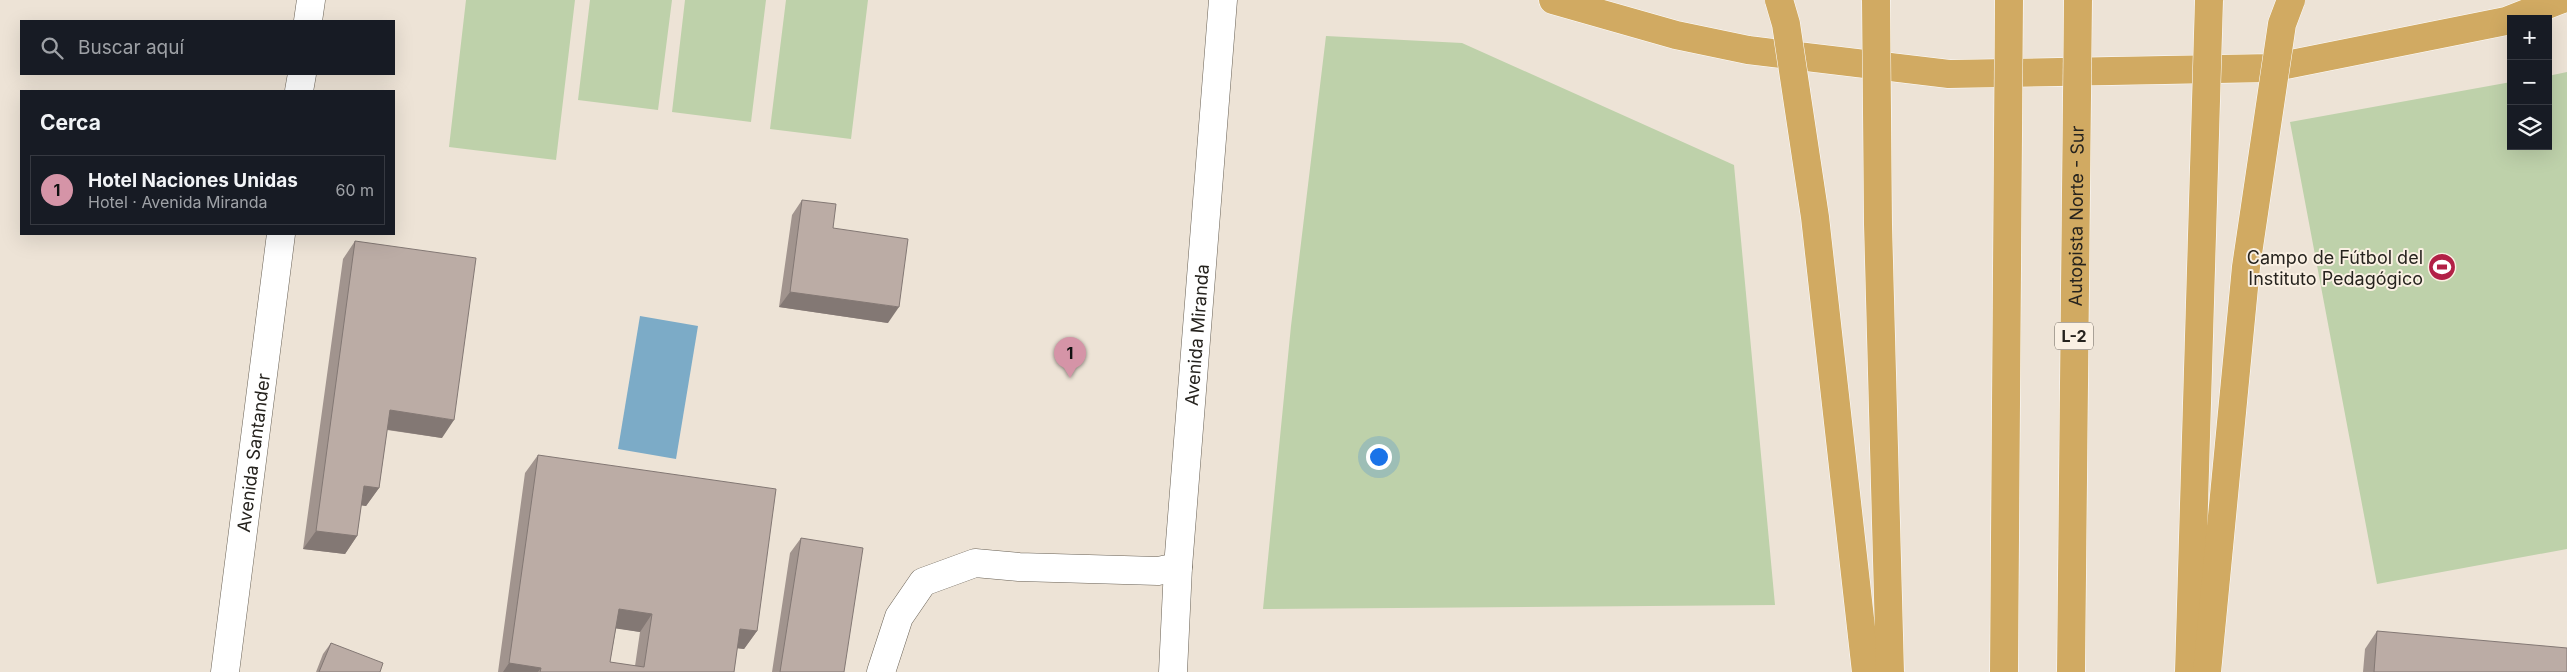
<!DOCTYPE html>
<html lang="es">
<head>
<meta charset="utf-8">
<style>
  :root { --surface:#171b24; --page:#242831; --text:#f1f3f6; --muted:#9ea1a6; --line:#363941; --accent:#d594a7 }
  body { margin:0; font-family:Inter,sans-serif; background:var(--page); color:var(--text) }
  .controls { position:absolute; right:15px; top:15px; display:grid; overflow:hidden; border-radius:0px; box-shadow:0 5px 20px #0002 }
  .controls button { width:45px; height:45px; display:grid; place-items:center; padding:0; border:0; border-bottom:1px solid var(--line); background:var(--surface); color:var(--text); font:25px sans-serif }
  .you { position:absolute; left:1378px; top:456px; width:18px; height:18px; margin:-12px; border:4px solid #fff; border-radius:50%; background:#1a73e8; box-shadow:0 0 0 8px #1a73e833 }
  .badge { display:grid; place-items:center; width:32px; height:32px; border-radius:50%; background:var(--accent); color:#111; font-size:16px; font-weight:700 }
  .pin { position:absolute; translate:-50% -41px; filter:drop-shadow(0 1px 2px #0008) }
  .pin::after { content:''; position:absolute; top:26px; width:18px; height:15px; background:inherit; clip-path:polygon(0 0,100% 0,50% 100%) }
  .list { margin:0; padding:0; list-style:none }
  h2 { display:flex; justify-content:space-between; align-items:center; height:65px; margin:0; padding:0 20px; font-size:21px }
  h2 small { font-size:16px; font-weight:400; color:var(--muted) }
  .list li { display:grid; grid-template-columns:32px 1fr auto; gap:15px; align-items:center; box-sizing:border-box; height:70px; margin:0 10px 10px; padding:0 10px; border:1px solid var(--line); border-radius:0px }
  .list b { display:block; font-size:19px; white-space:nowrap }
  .list p { margin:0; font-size:16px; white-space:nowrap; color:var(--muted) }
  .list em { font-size:16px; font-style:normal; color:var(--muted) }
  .icon { flex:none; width:28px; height:28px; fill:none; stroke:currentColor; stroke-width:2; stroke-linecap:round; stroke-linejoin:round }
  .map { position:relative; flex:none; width:2567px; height:672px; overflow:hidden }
  .search { position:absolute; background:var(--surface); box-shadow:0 5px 20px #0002; left:20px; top:20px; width:375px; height:55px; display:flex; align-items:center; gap:12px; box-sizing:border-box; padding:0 18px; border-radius:0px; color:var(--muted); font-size:19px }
  .panel { position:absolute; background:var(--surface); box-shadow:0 5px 20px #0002; left:20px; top:90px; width:375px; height:145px; border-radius:0px }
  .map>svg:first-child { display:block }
  .green { fill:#bed1aa }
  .water { fill:#7cabc7 }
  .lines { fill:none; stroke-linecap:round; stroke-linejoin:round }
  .minor-casing { stroke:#696155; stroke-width:29 }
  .highway-casing { stroke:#fff; stroke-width:29 }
  .minor { stroke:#fff; stroke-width:28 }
  .highway { stroke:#d1aa62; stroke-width:28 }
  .highway-bridge-casing { stroke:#fff; stroke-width:29; stroke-linecap:butt }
  .highway-bridge { stroke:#d1aa62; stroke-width:28 }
  .wall { fill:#a1948e; fill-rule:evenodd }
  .shaded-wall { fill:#837874 }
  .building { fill:#bbaca5; stroke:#837874; fill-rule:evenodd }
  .labels { text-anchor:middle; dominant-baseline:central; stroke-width:4; stroke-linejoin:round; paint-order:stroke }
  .shield { fill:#faf0e3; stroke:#666059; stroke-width:1 }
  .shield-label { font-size:16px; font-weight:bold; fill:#26231e }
  .street-label { font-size:18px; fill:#26231e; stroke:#faf0e3 }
  .poi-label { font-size:18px; fill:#26231e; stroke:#faf0e3; text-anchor:end }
</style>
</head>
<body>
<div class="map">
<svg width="2567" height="672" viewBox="0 0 2567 672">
  <rect width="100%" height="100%" fill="#ede3d6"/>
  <path class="green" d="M466 0H575L556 160 449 147Z
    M590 0H672L658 110 578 100Z
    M685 0H766L751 122 672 112Z
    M786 0H868L851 139 770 129Z
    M1326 36 1462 43 1734 165 1775 605 1263 609 1291 326Z
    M2567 72V549L2377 584 2290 122 2511 82V146H2548V76Z"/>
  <path class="water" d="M640 316 698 326 676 459 618 449Z"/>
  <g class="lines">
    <g class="minor-casing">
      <g id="minor">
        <path d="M308 21 311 0"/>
        <path d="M299 91 302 74"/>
        <path id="s1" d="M225 672 281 234"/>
        <path d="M881 672 899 617 923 582 975 563 1019 567 1158 571 1178 567"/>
        <path id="s2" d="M1173 672 1178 567 1223 0"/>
      </g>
    </g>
    <g class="highway-casing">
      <path id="highway" d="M1553 0 1676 35 1748 50 1949 74 2271 68 2506 21 2560 0"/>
    </g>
    <use href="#minor" class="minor"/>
    <use href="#highway" class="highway"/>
    <g class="highway-bridge-casing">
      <g id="highway-bridge">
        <path d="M1779 0 1786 24 1815 217 1866 672"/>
        <path d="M1876 0 1878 224 1890 672"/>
        <path d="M2004 672 2009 0"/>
        <path id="s3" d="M2071 672 2078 0"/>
        <path d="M2189 672 2209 0"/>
        <path d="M2207 672 2246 267 2282 24 2291 0"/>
      </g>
    </g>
    <use href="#highway-bridge" class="highway-bridge"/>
  </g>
  <path class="wall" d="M802 200 888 323 779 307 792 215Z
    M355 241 442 438 387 430 379 488 366 506 361 505 357 536 345 554 303 549 343 259Z
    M538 455 757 631 744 649 737 648 734 672H498L525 473ZM616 628 640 632 635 666 610 662Z
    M801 538 844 672H772L790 553Z
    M2377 631 2567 672H2363L2365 649Z
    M331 643 380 672H316L323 654Z"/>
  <path class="shaded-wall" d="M790 292 899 307 888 323 779 307Z
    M390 410 454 420 442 438 377 428Z
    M364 486 379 488 366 506 351 504Z
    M316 531 357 536 345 554 303 549Z
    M619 609 652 614 640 632 606 627Z
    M740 629 757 631 744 649 727 647Z
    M509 663 541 668 538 672H503Z"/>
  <path class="building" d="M802 200 836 204 833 228 908 239 899 307 790 292Z
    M355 241 476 258 454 420 390 410 379 488 364 486 357 536 316 531Z
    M538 455 776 489 757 631 740 629 734 672H540L541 668 509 663ZM619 609 652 614 644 667 610 662Z
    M801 538 863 548 844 672H780Z
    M2377 631 2567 648V672H2374Z
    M331 643 383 663 380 672H319Z"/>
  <defs>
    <g id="stadium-disc" transform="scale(1.4375)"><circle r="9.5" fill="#b22046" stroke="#faf0e3"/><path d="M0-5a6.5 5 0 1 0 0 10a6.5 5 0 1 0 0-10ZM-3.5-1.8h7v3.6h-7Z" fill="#fff"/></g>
  </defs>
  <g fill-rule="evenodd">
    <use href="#stadium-disc" x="2442" y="267"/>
  </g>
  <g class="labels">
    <rect class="shield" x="2055" y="322.5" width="38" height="27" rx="4"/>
    <g class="shield-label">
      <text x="2074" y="336">L-2</text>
    </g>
    <g class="street-label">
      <text stroke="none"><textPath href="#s3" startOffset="456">Autopista Norte - Sur</textPath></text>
      <text stroke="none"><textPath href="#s2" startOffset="338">Avenida Miranda</textPath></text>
      <text stroke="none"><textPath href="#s1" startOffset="221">Avenida Santander</textPath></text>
    </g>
    <g class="poi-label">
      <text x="2423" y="257">Campo de Fútbol del<tspan x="2423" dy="21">Instituto Pedagógico</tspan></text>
    </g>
  </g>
</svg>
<div class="controls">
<button>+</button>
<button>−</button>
<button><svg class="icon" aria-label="layers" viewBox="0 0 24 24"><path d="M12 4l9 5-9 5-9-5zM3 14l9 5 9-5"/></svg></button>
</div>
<div class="you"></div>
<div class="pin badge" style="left:1070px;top:378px">1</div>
<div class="search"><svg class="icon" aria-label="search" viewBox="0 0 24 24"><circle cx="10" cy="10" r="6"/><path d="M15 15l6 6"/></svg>Buscar aquí</div>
<section class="panel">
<h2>Cerca<small></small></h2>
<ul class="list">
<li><span class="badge">1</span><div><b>Hotel Naciones Unidas</b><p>Hotel · Avenida Miranda</p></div><em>60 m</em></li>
</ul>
</section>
</div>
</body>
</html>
